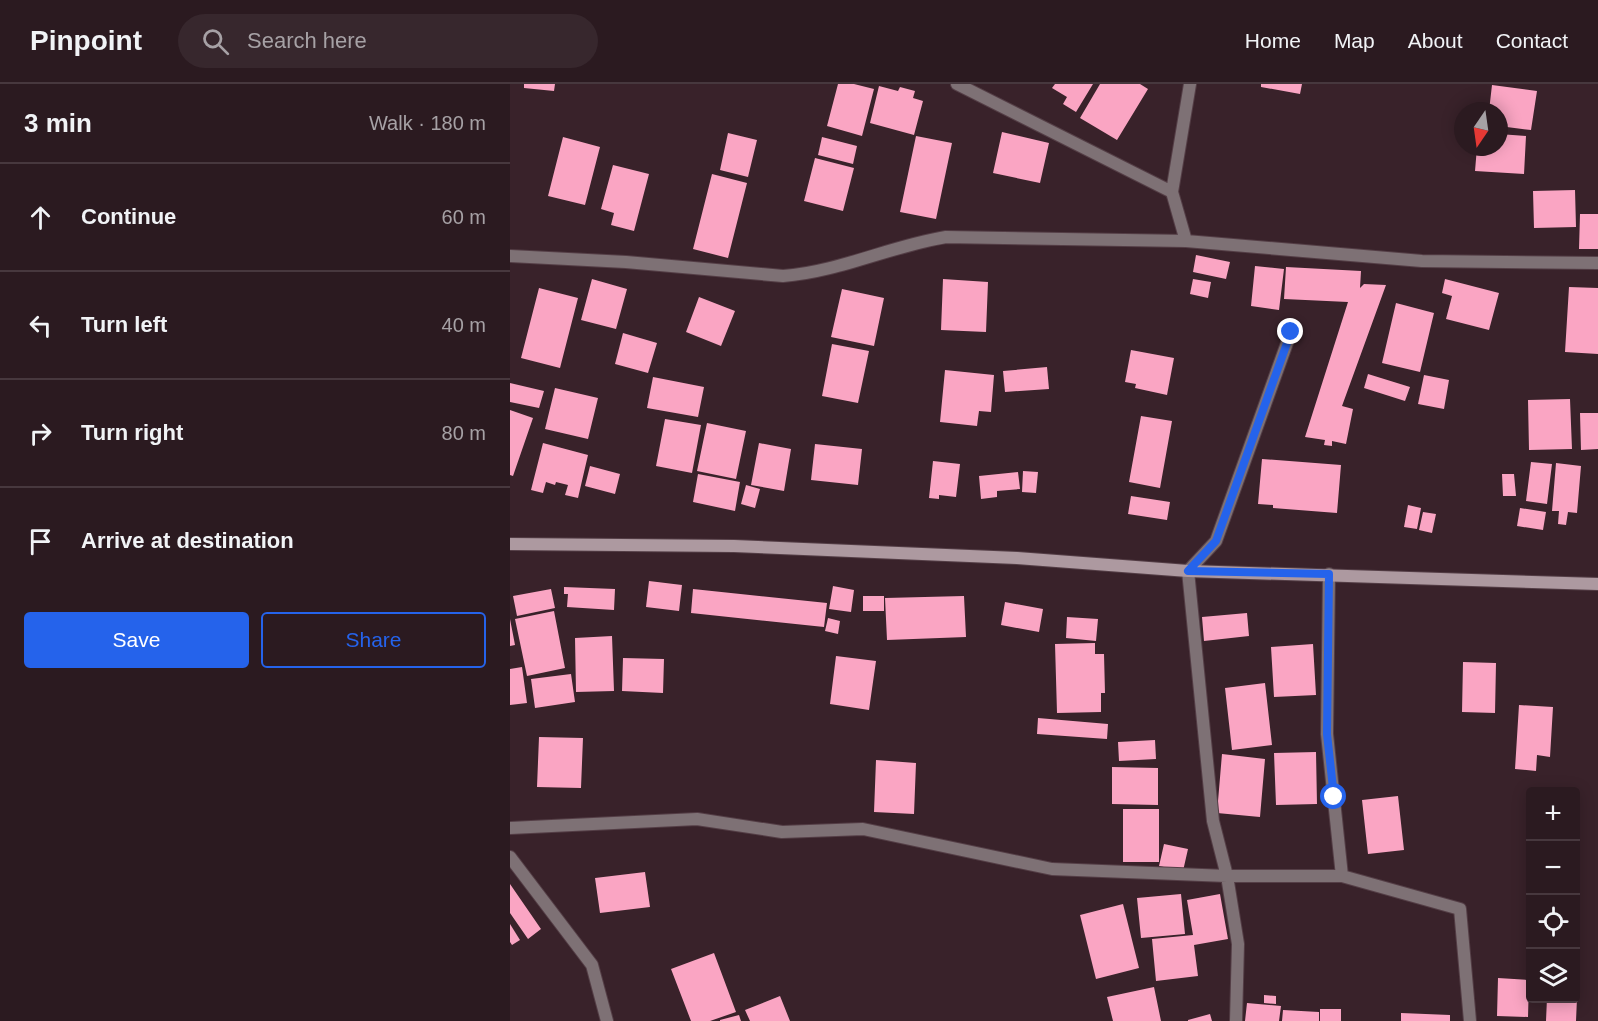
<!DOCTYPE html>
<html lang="en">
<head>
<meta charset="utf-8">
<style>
  :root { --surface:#2b1a20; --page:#37272d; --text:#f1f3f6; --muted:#a6a1a5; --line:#47383e; --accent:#2563eb }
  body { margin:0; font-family:Arial,sans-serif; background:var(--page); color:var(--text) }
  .controls { position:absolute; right:18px; bottom:18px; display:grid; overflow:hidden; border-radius:6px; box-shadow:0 3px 15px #0003 }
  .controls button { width:54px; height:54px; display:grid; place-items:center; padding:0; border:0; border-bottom:2px solid var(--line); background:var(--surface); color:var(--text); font:30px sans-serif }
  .compass { position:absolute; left:944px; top:18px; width:54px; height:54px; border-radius:50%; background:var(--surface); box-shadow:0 3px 15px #0003; rotate:193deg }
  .stop { position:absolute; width:18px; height:18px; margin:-14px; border:4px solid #2563eb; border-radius:50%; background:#fff }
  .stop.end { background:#2563eb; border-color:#fff; box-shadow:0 2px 6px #0008 }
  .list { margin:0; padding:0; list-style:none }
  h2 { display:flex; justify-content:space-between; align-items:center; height:78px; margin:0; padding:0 24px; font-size:26px }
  h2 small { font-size:20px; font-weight:400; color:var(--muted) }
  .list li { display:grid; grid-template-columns:39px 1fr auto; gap:18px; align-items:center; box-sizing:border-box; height:108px; padding:0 24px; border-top:2px solid var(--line) }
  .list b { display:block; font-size:22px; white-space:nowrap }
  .list em { font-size:20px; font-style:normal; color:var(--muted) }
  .actions { display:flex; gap:12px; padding:18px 24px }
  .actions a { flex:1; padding:14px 0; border:2px solid var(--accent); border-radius:6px; text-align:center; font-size:21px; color:var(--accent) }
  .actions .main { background:var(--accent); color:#fff }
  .icon { flex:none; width:33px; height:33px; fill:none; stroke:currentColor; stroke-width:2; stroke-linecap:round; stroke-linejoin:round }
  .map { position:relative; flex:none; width:1088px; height:937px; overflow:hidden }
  header { display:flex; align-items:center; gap:36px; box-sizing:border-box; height:84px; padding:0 30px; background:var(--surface); border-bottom:2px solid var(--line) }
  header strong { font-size:28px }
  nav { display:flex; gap:33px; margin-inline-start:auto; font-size:21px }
  .search { width:420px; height:54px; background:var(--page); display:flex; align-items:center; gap:15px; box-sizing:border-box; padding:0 21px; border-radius:33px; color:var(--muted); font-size:22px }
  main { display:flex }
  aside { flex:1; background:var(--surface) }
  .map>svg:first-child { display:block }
  .building { fill:#faa5c3 }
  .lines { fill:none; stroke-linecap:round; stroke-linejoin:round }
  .minor-casing { stroke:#543e46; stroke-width:14 }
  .secondary-casing { stroke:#543e46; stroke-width:14 }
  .minor { stroke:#7e7175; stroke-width:12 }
  .secondary { stroke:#ad99a0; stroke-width:12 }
  .route { stroke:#2563eb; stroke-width:8 }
</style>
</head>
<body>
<header>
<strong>Pinpoint</strong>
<div class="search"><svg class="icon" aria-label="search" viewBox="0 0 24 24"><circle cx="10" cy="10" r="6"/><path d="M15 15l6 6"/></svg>Search here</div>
<nav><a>Home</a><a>Map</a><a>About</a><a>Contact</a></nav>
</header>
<main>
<aside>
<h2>3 min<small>Walk · 180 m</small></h2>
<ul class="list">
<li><svg class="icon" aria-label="ahead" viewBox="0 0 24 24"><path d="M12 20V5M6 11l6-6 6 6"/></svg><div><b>Continue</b></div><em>60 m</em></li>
<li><svg class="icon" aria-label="left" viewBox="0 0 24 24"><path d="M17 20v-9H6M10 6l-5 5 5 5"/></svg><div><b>Turn left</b></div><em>40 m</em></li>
<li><svg class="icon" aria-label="right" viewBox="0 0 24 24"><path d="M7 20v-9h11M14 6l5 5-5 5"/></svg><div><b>Turn right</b></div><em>80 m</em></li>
<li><svg class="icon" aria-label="arrive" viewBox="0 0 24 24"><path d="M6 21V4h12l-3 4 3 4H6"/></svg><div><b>Arrive at destination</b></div></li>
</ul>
<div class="actions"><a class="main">Save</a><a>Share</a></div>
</aside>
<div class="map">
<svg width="1088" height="937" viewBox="0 0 1088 937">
  <rect width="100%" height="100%" fill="#39222a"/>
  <path class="building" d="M14 0H45L44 7 14 4Z
    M328 0H344L364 5 352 52 317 42Z
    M545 0H583L566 28 553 20 557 13 542 4Z
    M590 0H630L638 5 607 56 570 34Z
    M751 0H792L790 10 751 3Z
    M982 1 1027 7 1021 46 989 42V27H979Z
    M369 2 388 7 390 3 405 7 403 14 413 17 404 51 360 39Z
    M492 48 539 59 530 99 483 89Z
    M218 49 247 56 238 93 210 86Z
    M989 50 1016 52 1014 90 965 87 967 63H989Z
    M406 52 442 59 426 135 390 128Z
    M53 53 90 63 75 121 38 112Z
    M312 53 347 62 343 80 308 71Z
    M305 74 344 84 333 127 294 117Z
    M103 81 139 90 124 147 101 141 104 129 91 125Z
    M202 90 237 99 218 174 183 165Z
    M1065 106 1066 143 1024 144 1023 107Z
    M1070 130H1088V165H1069Z
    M686 171 720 178 716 195 683 188Z
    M745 182 774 185 769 226 741 222Z
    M776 183 851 187 850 204 854 200 876 201 832 322 843 325 836 360 822 357V362L814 361 815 356 795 353 838 218 774 215Z
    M82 195 117 205 106 245 71 236Z
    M433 195 478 198 476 248 431 246Z
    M683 195 701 198 698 214 680 210Z
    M935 195 989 209 979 246 936 235 942 212 932 209Z
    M1059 203 1088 204V270L1055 268Z
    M29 204 68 214 50 284 11 274Z
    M332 205 374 214 364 262 321 253Z
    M189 213 225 227 211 262 176 248Z
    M886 219 924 229 910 288 872 279Z
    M113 249 147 259 138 289 105 280Z
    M322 260 359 267 348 319 312 312Z
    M621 266 664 274 657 311 625 304 626 300 615 298Z
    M537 283 539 305 495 308 493 287Z
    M435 286 484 291 481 328 469 327 467 342 430 338Z
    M858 290 900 303 895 317 854 304Z
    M914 291 939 296 934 325 908 320Z
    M143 293 194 303 188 333 137 324Z
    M0 299 34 307 29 324 0 318Z
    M45 304 88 314 78 355 35 345Z
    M1060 315 1062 365 1019 366 1018 316Z
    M0 326 23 334 3 392 0 391Z
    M1070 329H1088V365L1071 366Z
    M631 332 662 337 650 404 619 398Z
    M155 335 191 341 182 389 146 382Z
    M197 339 236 347 226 395 187 387Z
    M33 359 78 371 68 414 55 411 58 401 46 398 45 401 36 398 33 409 21 406Z
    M249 359 281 365 274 407 241 401Z
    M305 360 352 365 348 401 301 396Z
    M752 375 831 381 827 429 763 424V421L748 420Z
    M423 377 450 380 446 413 429 411V415L419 414Z
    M1021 378 1042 380 1037 420 1016 417Z
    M1046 379 1071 382 1067 429 1058 428 1056 441 1048 440 1049 427H1042Z
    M80 382 110 390 105 410 75 402Z
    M513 387 528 388 526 409 512 408Z
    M508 388 510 405 487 407V413L471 415 469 392Z
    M188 390 230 398 225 427 183 418Z
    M992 390H1004L1006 412H993Z
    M236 401 250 405 245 424 231 420Z
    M621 412 660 418 657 436 618 430Z
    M898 421 911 424 907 445 894 443Z
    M1010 424 1036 428 1033 446 1007 442Z
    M913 428 926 430 922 449 909 446Z
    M139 497 172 501 169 527 136 523Z
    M323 502 344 506 341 528 319 525Z
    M54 503 105 505 104 526 57 523 58 510H54Z
    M41 505 45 524 7 532 3 512Z
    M183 505 317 519 314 543 181 529Z
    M353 512H374V527H353Z
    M454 512 456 553 377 556 375 514Z
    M495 518 533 525 529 548 491 541Z
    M44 527 55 584 17 592 5 535Z
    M737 529 739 552 694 557 692 533Z
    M557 533 588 535 586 557 556 554Z
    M318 534 330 537 328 550 315 547Z
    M0 535 5 561 0 562Z
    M102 552 104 607 66 608 65 554Z
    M585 559V570H594L595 609H591V628L547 629 545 560Z
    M803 560 806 611 764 613 761 563Z
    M326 572 366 577 359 626 320 620Z
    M113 574 154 575 153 609 112 607Z
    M953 578 986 579 985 629 952 628Z
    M12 583 17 619 0 621V585Z
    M61 590 65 618 25 624 21 595Z
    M755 599 762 661 722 666 715 604Z
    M1009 621 1043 623 1040 673 1027 671 1026 687 1005 685Z
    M528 634 598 640 597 655 527 650Z
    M29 653 73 654 71 704 27 703Z
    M645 656 646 675 609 677 608 658Z
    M806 668 807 720 766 721 764 669Z
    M712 670 755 675 750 733 707 729Z
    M366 676 406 679 404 730 364 728Z
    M602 683 648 684V721L602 720Z
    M888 712 894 766 858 770 852 716Z
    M613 725H649V778H613Z
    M654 760 678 765 673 787 649 782Z
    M135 788 140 823 90 829 85 794Z
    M0 800 31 845 18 855 0 829Z
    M671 810 675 850 631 854 627 814Z
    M710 810 718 855 684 861 688 892 646 897 642 855 683 851 677 816Z
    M613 820 629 884 586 895 570 831Z
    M0 840 10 856 2 861 0 858Z
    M204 869 226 928 200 937H181L161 885Z
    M988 894 1019 896 1018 933 987 932Z
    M644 903 651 937H603L597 913Z
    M754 911 766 912V920L754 919Z
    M270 912 280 937H240L235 926Z
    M1037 914H1067L1066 937H1036Z
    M737 919 771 922 769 937H735Z
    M810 925H831V937H810Z
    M773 926 809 928V937H772Z
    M891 929 940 931V937H891Z
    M700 930 702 937H678V936Z
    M229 931 231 937H210V936Z"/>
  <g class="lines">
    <g class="minor-casing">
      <path id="minor" d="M447 0 662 108
        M676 157 662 108 680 0
        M0 172 116 178 273 192C328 188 381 162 436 153L676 157 912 177 1088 179
        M819 490 817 650 832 792
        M0 744 187 735 272 748 353 745 542 785 717 792H832L950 825 960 937
        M0 773 82 881 97 937
        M726 937 728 860 717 792 703 737 678 487 706 457 781 248"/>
    </g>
    <g class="secondary-casing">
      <path id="secondary" d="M0 460 224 462 507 474 678 487 1088 500"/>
    </g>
    <use href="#minor" class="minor"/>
    <use href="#secondary" class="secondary"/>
  </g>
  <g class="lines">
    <path class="route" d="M781 248 706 457 678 487 819 490 817 650 824 713"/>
  </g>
</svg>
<div class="controls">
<button>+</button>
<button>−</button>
<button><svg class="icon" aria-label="locate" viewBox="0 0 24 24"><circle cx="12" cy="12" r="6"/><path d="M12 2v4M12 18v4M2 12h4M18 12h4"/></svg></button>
<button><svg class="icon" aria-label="layers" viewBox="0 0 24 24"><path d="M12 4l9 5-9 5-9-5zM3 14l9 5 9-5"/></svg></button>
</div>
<svg class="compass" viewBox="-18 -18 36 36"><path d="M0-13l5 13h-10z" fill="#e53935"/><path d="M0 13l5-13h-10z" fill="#a6a1a5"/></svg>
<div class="stop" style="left:824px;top:713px"></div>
<div class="stop end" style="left:781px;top:248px"></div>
</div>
</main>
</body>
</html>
